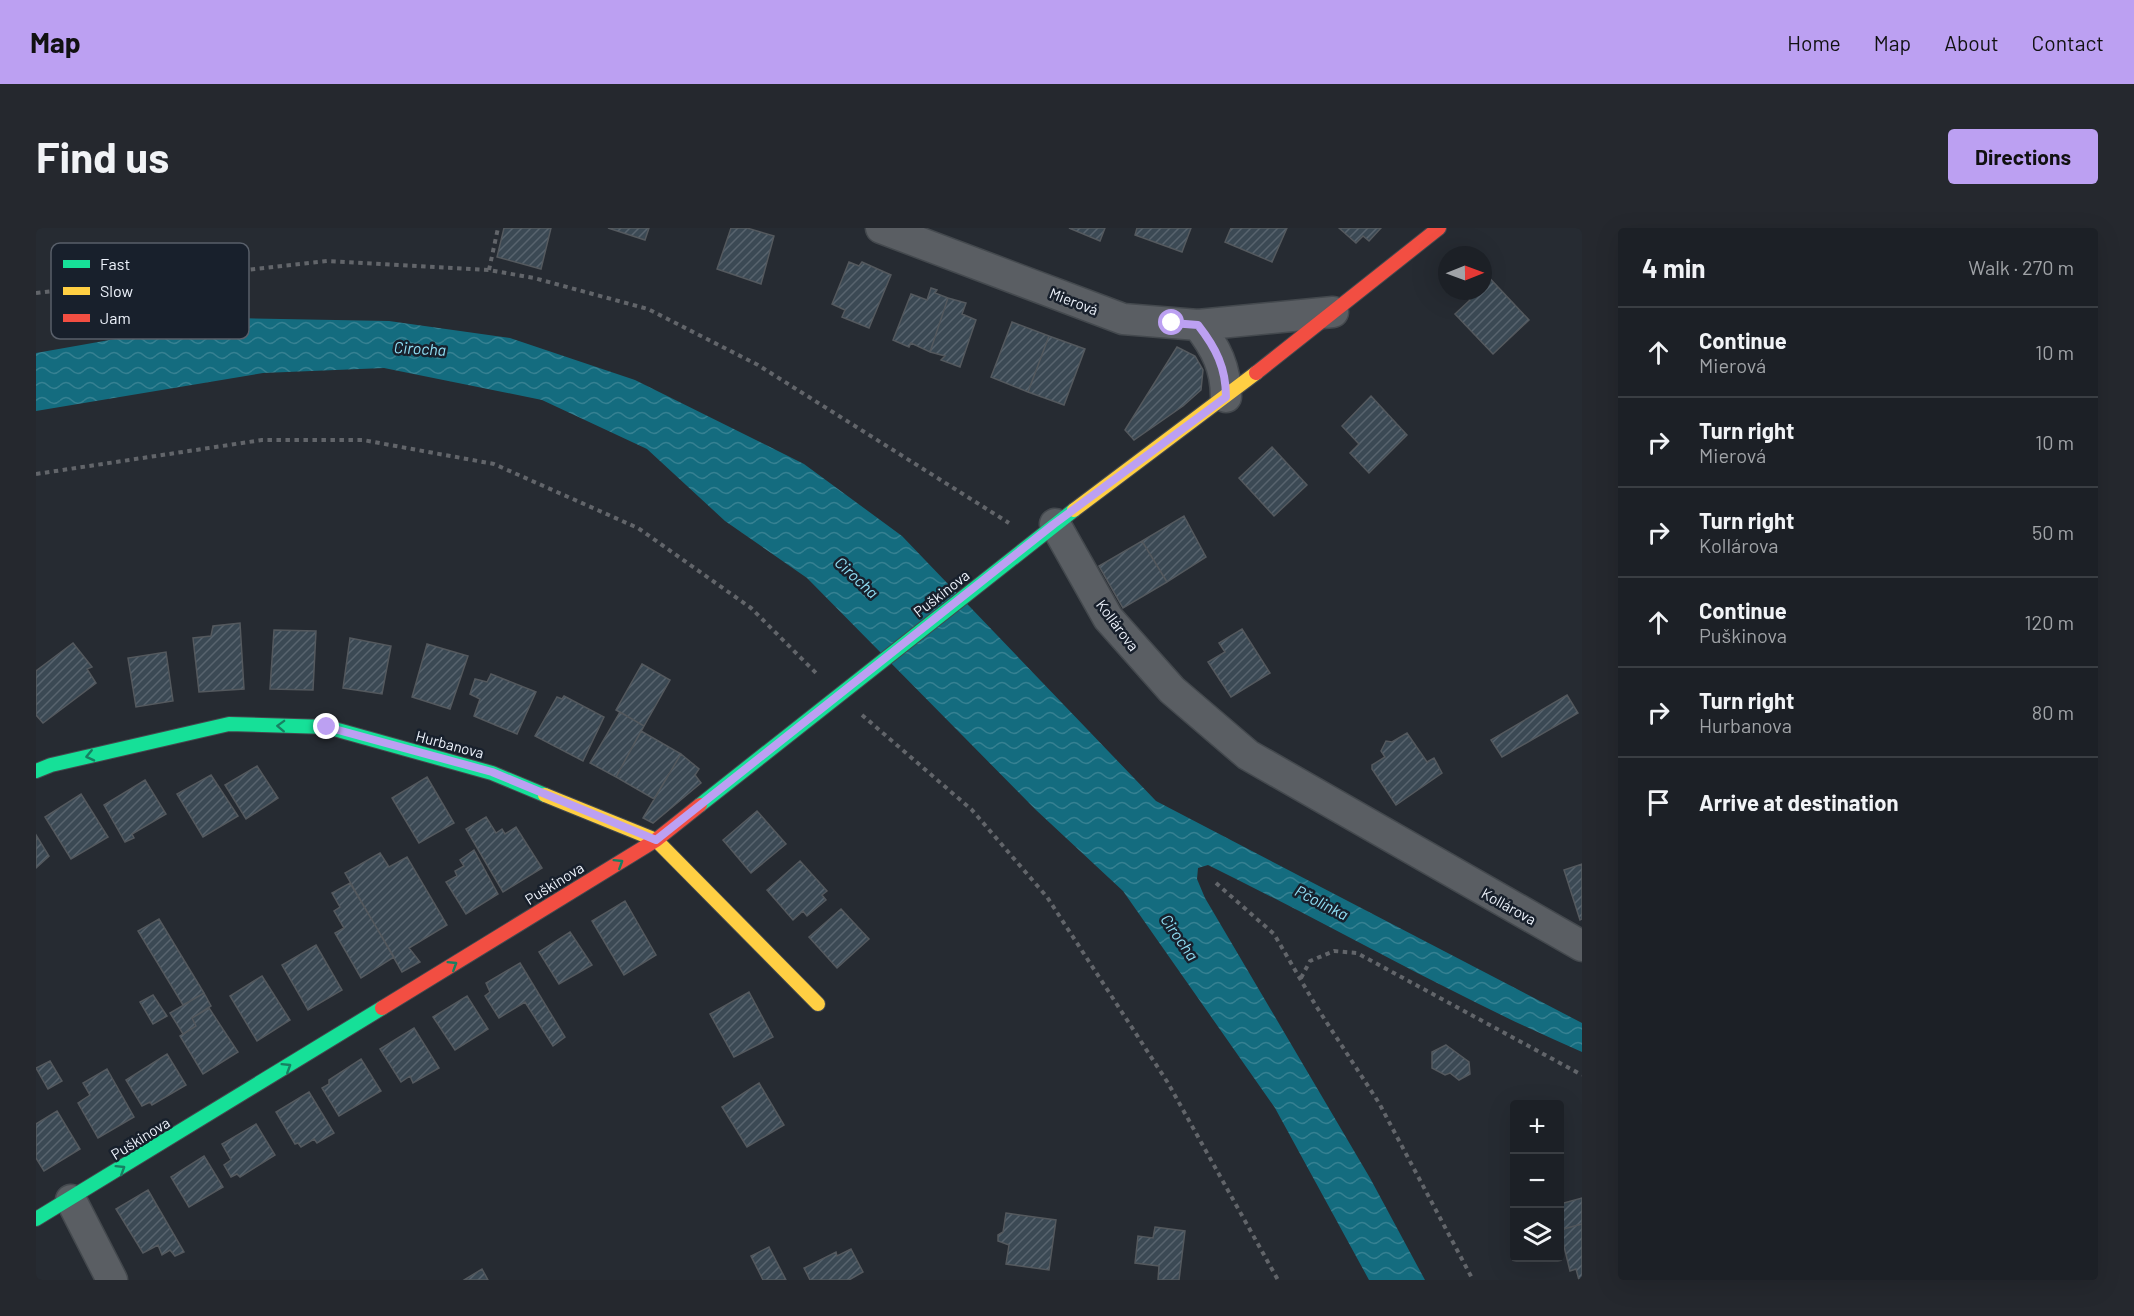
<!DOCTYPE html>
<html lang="en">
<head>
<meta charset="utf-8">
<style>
  :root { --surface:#1c2026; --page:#25282e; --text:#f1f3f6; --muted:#a0a3a7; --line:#3a3e43; --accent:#bca0f2 }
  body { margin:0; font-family:Barlow,sans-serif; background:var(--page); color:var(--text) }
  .controls { position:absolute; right:18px; bottom:18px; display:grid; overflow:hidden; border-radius:6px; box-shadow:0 6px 24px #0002 }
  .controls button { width:54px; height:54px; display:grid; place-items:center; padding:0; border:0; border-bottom:2px solid var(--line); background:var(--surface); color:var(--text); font:30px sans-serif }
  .compass { position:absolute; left:1402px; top:18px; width:54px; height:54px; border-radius:50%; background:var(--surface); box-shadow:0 6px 24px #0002; rotate:89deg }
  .stop { position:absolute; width:18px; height:18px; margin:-14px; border:4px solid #bca0f2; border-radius:50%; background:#fff }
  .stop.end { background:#bca0f2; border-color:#fff; box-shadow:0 2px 6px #0008 }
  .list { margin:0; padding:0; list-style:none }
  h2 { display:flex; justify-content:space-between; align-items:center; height:78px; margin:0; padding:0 24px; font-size:26px }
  h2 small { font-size:20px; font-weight:400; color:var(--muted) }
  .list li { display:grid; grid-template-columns:39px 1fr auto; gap:18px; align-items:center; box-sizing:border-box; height:90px; padding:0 24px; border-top:2px solid var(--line) }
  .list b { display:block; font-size:22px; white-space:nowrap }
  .list p { margin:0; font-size:20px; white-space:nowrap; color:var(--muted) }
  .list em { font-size:20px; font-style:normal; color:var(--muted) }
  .icon { flex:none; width:33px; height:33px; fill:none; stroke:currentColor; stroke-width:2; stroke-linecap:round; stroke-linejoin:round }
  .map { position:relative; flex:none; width:1546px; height:1052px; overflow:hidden; border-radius:6px }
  header { display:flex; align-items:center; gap:36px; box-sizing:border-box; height:84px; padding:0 30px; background:var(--accent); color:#111 }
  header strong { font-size:28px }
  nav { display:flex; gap:33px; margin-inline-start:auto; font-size:21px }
  .intro { display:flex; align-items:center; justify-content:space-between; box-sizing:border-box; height:144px; padding:0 36px }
  h1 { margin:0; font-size:42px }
  .button { padding:15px 27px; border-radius:6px; background:var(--accent); color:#111; font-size:21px; font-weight:700 }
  main { display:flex; gap:36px; padding:0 36px }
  aside { flex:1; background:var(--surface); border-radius:6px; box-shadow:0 6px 24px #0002 }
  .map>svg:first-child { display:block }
  .water { fill:url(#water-waves) }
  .building { fill:url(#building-hatch); stroke:#54595e; stroke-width:1.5 }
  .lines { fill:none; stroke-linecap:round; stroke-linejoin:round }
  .street-casing { stroke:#44494e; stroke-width:33 }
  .fast-casing { stroke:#44494e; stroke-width:16 }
  .slow-casing { stroke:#44494e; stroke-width:16 }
  .jam-casing { stroke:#44494e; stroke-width:16 }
  .path { stroke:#62656a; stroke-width:4; stroke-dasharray:4.5 4.5; stroke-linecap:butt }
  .street { stroke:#5a5e63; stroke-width:30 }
  .fast { stroke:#16e098; stroke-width:14 }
  .slow { stroke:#ffcf43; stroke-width:14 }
  .jam { stroke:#f24e42; stroke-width:14 }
  .oneway { stroke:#178062 }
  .route { stroke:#bca0f2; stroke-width:8 }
  .labels { text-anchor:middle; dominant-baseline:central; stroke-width:5; stroke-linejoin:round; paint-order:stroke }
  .street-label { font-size:15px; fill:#eef3fc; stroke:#18202c }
  .water-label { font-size:16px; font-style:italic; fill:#91e0f6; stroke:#18202c }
  .key { fill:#18202c; stroke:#585f6a; stroke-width:1.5 }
  .key-label { font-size:16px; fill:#eef3fc }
</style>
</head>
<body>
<header>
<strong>Map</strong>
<nav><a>Home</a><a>Map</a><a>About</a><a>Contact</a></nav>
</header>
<div class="intro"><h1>Find us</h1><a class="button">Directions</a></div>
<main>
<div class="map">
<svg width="1546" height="1052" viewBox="0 0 1546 1052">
  <defs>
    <pattern id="water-waves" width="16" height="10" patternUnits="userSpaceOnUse" patternTransform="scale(1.5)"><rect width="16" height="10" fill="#146c7f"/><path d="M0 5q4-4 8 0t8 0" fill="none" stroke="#368192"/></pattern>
    <pattern id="building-hatch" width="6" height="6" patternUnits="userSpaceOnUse" patternTransform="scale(1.5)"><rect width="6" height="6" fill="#3b4954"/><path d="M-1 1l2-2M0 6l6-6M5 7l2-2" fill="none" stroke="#58646e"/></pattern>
  </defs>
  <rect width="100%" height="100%" fill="#262b32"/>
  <path class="water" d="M198 90 353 93 474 110 599 152 768 236 866 308 1120 573 1546 795V824C1418 769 1297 698 1172 637L1162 640 1161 651 1169 670 1334 950 1389 1052H1333L1239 880 1087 663 1000 582 771 350 689 293 611 221 506 172 348 140 227 145 0 183V125Z"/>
  <path class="building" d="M468 0H515L505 41 461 29Z
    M572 0H613L609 12Z
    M695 0H711L738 8 725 56 681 41Z
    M1033 0H1069L1064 13Z
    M1101 0H1155L1146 24 1099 7Z
    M1195 0H1251L1236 34 1189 14Z
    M1303 0H1345L1333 13 1327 8 1320 15Z
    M813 34 823 38 826 34 855 47 833 100 806 89 809 82 796 76Z
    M1447 43 1493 92 1457 126 1419 86 1434 72 1426 63H1447Z
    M895 60 901 62 899 65 912 70 894 124 875 115 873 119 857 112 875 66 891 72Z
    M912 70 930 75 926 86 940 92 924 139 905 132 909 128 894 124Z
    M976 94 1013 108 992 164 955 149Z
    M1013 108 1049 121 1028 177 992 164Z
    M1141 119 1159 128 1167 142 1165 162 1147 178 1098 212 1089 202Z
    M1335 168 1371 207 1333 245 1314 225 1323 216 1306 198Z
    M1236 219 1271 257 1238 288 1203 250Z
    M1148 288 1170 329 1131 354 1106 313Z
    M1106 313 1131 354 1087 380 1063 338Z
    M204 395 208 461 163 464 157 410 175 408 177 398Z
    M1206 401 1234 445 1195 469 1172 434 1189 424 1183 415Z
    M238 402 280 403 277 462 234 461Z
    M314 410 355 418 346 466 307 460Z
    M37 415 56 439 51 441 60 455 7 495 0 487V443Z
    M391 416 432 428 414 481 376 469Z
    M130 424 137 473 100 479 92 430Z
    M606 436 634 452 608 498 580 482Z
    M455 446 500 464 481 506 438 488 444 471 434 466 439 451 451 454Z
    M1531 467 1542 485 1466 529 1455 512Z
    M528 468 568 489 547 533 499 508 521 469 526 471Z
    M584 484 608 498 580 549 554 535Z
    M605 503 645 526 618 571 580 549Z
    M1371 505 1391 534 1398 530 1406 545 1360 577 1336 541V537L1349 529 1345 523 1350 513 1356 514Z
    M645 526 663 541 659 547 665 555 617 595 607 590Z
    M221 538 242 570 210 591 189 557Z
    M175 547 202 588 167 609 141 566Z
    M391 549 418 595 383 615 356 570Z
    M109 552 130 586 96 606 98 610 89 614 68 577Z
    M45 566 72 609 35 631 9 589Z
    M721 583 750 616 715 645 687 612Z
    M450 589 460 605 466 601 469 606 480 599 506 640 467 664 430 601Z
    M0 607 13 628 0 640Z
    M438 622 462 666 430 686 410 654 421 648 419 643 428 638 424 632Z
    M344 625 353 639 371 629 411 697 373 720 384 734 366 744 309 645Z
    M764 633 791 663 786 667 790 672 771 688 767 683 757 692 731 662Z
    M1546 636V691L1544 692 1528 642Z
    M314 655 358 729 325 750 299 705 308 700 298 683 304 679 296 665Z
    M589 673 620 727 588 747 556 693Z
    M805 681 833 711 801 740 773 709Z
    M123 691 168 765 147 777 102 703Z
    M534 704 556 737 523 756 503 724Z
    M280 717 306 762 272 782 246 737Z
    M484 735 529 809 517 818 489 774 463 790 449 768 454 764 450 755Z
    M226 748 254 792 221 813 194 768Z
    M713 764 737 809 698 829 674 786Z
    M168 765 175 778 156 790 160 798 147 806 134 785Z
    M117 767 131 788 117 796 104 774Z
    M431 768 452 801 419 822 397 789Z
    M173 780 202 824 167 846 144 808 160 798 156 790Z
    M378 800 403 840 377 855 374 848 365 854 344 821Z
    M1410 817 1433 834 1434 846 1423 852 1414 845 1409 847 1396 840V824Z
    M131 826 150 857 116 877 114 874 106 878 90 852Z
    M325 831 345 863 303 888 286 860 293 856V852Z
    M14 833 26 853 12 861 0 840Z
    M71 841 98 889 62 910 42 875 54 867 47 855Z
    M723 855 748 897 711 919 686 879Z
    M273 864 298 905 281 915 278 911 265 919 262 915 259 916 240 884Z
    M21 883 44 921 8 943 0 930V896Z
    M220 896 239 927 204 949 201 946 195 949 188 937 195 932 186 916Z
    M168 928 187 959 153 979 135 949Z
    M112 962 148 1024 139 1028 134 1022 126 1027 122 1017 107 1025 80 981Z
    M1546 970V996L1527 1001 1524 976Z
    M970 985 1020 992 1013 1042 970 1036 973 1017 962 1013V1007L967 1004Z
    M1546 996V1052H1543L1540 1041 1534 1043 1524 1002Z
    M1119 999 1149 1003 1143 1052H1122L1123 1038 1099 1035 1102 1008 1117 1010Z
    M733 1019 750 1052H727L715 1028Z
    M815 1021 827 1044 813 1052H774L768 1040 800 1024 801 1028Z
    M446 1041 452 1052H428Z"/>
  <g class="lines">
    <g class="street-casing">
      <path id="street" d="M845 0 1087 91 1162 97C1180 120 1190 140 1190 169
        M1162 97 1297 84
        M1019 296 1072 390 1136 462 1212 527 1546 718
        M35 972 76 1052"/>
    </g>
    <g class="fast-casing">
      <path id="fast" d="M0 543 15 537 193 496 291 499 456 545 509 567
        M664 577 1038 282
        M0 991 346 780"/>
    </g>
    <g class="slow-casing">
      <path id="slow" d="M1038 282 1220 145
        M509 567 620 612 782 776"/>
    </g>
    <g class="jam-casing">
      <path id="jam" d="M1220 145 1403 0
        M346 780 620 612 664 577"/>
    </g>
    <path class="path" d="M453 42 462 0
      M0 65 291 33 453 42 498 50 612 81 722 137 973 295
      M0 246 226 212H327L458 236 602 300 715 380 781 446
      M826 487 936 582 1011 669 1132 855 1242 1052
      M1180 655 1238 706 1280 778 1343 875 1437 1052
      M1265 750 1274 733 1298 723 1321 725 1546 847"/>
    <use href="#street" class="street"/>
    <use href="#fast" class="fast"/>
    <use href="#slow" class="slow"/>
    <use href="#jam" class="jam"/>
  </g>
  <defs><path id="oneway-chevron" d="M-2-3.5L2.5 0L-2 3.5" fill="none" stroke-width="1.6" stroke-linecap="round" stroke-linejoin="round" transform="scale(1.5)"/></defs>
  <g class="oneway">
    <use href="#oneway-chevron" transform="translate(245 498) rotate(-178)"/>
    <use href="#oneway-chevron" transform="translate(54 528) rotate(167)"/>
    <use href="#oneway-chevron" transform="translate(583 635) rotate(-32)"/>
    <use href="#oneway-chevron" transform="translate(417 737) rotate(-32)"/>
    <use href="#oneway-chevron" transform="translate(251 839) rotate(-32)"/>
    <use href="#oneway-chevron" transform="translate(85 941) rotate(-32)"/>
  </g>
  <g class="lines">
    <path class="route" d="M291 499 456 544 620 612 1018 296 1190 169C1190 140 1180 120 1162 97L1136 95"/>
  </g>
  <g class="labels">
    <g class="street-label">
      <text transform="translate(1038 73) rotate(21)">Mierová</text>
      <text transform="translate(905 365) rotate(-38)">Puškinova</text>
      <text transform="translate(1082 397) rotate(53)">Kollárova</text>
      <text transform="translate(414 516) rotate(15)">Hurbanova</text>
      <text transform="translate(518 655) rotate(-32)">Puškinova</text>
      <text transform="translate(1473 678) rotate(29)">Kollárova</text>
      <text transform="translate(104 910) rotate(-32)">Puškinova</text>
    </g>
    <g class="water-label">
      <text transform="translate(384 120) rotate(3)">Cirocha</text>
      <text transform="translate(821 349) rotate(43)">Cirocha</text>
      <text transform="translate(1286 674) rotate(27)">Pčolinka</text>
      <text transform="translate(1144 709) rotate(55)">Cirocha</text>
    </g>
  </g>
  <rect x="15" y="15" width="198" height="96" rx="9" class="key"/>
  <rect x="27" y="32" width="27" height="8" fill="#16e098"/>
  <rect x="27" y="59" width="27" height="8" fill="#ffcf43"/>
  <rect x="27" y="86" width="27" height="8" fill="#f24e42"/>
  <g class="key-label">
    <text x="64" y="42">Fast</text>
    <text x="64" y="69">Slow</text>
    <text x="64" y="96">Jam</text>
  </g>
</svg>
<div class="controls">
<button>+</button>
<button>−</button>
<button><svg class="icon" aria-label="layers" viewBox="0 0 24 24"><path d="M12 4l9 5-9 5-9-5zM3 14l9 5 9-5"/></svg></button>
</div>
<svg class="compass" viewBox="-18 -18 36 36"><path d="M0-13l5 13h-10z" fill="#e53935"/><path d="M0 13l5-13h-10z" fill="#a0a3a7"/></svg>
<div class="stop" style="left:1136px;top:95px"></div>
<div class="stop end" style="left:291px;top:499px"></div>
</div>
<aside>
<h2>4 min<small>Walk · 270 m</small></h2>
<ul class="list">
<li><svg class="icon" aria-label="ahead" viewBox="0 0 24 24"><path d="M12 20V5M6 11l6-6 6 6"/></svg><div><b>Continue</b><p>Mierová</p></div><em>10 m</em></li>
<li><svg class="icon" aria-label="right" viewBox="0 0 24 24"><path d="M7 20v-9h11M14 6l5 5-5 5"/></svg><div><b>Turn right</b><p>Mierová</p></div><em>10 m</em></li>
<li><svg class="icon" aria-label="right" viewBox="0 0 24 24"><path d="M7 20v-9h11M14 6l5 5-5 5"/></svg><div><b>Turn right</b><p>Kollárova</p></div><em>50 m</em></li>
<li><svg class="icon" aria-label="ahead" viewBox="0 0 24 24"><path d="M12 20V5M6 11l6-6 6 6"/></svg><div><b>Continue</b><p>Puškinova</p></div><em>120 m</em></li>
<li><svg class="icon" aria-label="right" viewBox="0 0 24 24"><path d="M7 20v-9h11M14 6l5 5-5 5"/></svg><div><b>Turn right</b><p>Hurbanova</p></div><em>80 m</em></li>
<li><svg class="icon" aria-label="arrive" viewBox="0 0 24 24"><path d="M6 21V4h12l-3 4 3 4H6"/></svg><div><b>Arrive at destination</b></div></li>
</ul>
</aside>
</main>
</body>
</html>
